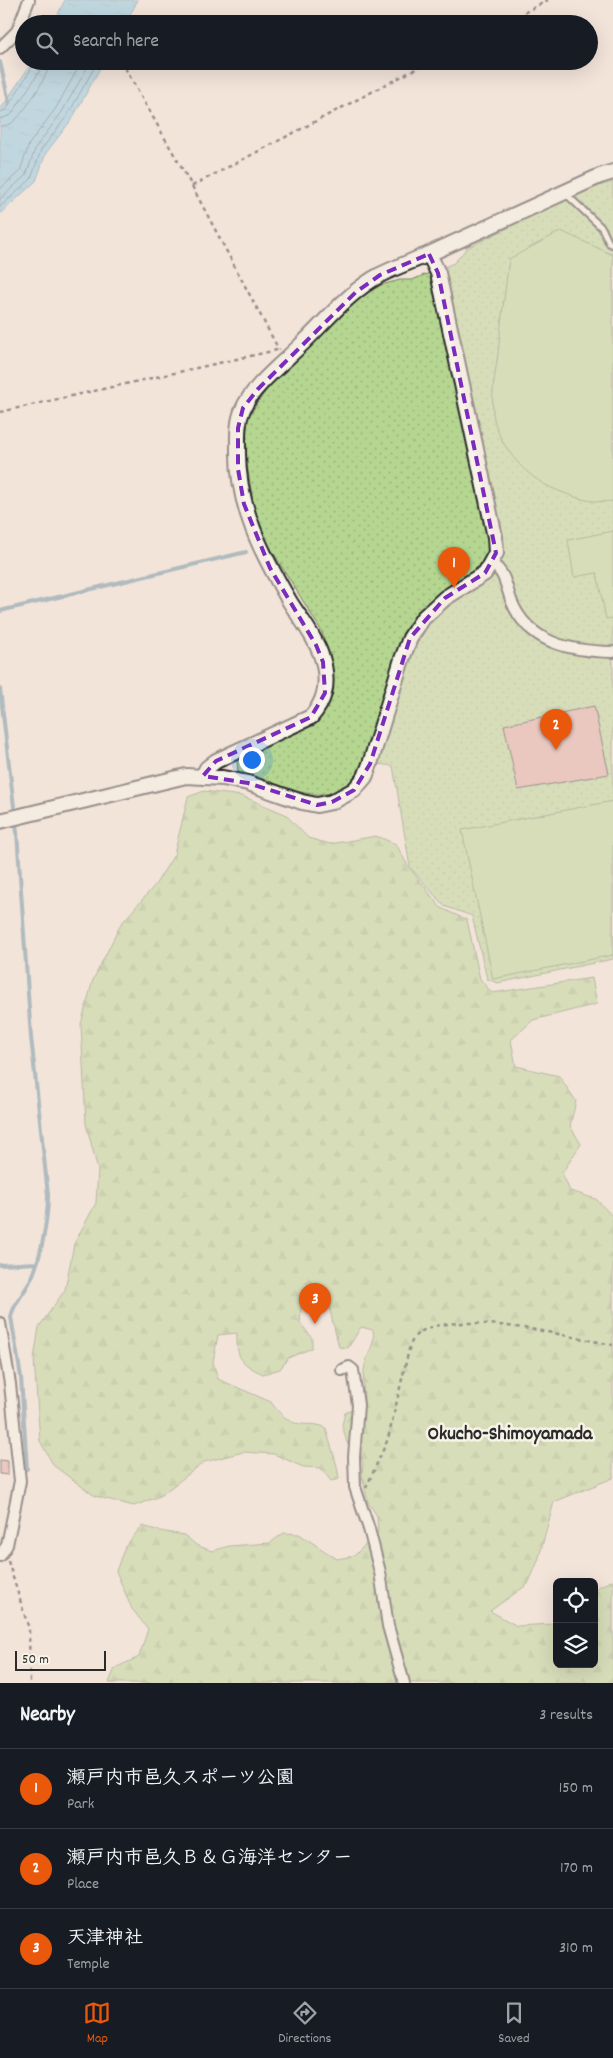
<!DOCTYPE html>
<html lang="en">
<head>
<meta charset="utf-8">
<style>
  :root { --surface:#171b24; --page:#20242c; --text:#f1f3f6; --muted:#9ea1a6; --line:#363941; --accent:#ea580c }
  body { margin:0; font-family:Dekko,"Klee One",sans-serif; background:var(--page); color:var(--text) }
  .controls { position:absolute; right:15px; bottom:15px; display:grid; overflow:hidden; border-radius:8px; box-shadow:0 5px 20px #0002 }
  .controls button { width:45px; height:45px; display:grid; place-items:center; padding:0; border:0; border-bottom:1px solid var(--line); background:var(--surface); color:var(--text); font:25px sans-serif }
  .scale { position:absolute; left:15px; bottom:12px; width:91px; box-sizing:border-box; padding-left:5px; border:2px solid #2b2b2b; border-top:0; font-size:14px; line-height:18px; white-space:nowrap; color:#2b2b2b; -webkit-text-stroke:4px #f7f3e8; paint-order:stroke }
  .you { position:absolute; left:251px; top:759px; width:18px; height:18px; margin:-12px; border:4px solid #fff; border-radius:50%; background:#1a73e8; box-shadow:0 0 0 8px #1a73e833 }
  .badge { display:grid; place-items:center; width:32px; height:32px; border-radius:50%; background:var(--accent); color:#fff; font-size:16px; font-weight:700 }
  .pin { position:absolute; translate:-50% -41px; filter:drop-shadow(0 1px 2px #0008) }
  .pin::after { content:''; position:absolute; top:26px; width:18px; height:15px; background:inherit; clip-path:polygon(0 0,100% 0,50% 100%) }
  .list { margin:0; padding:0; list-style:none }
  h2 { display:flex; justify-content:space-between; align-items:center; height:65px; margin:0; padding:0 20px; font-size:21px }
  h2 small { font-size:16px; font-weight:400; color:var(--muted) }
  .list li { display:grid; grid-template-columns:32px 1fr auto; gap:15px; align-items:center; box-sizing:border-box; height:80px; padding:0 20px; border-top:1px solid var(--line) }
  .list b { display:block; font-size:19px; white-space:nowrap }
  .list p { margin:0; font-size:16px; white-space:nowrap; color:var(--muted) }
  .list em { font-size:16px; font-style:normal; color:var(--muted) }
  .icon { flex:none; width:28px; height:28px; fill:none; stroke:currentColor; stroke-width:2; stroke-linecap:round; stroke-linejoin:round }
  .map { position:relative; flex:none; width:613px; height:1683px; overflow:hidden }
  .search { position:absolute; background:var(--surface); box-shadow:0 5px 20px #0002; left:15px; right:15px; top:15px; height:55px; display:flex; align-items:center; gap:12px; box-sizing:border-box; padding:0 18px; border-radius:28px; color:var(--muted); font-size:19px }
  .sheet { height:305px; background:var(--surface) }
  nav { display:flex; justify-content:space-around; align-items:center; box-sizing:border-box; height:70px; border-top:1px solid var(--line); background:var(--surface); font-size:14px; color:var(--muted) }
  nav a { display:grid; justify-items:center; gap:2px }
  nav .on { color:var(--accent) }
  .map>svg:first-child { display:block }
  .forest { fill:url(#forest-firs); stroke:#70805e }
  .park { fill:url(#park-dots); stroke:#70805e }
  .pitch { fill:#b5d690; stroke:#70805e }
  .water { fill:url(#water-ripples); stroke:#61899b }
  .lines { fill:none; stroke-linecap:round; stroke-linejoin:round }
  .shore { stroke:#4f6a76; stroke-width:1 }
  .stream { stroke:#61899b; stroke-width:4 }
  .building { fill:#e1a7a0; stroke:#2b2b2b }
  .lane-casing { stroke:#2b2b2b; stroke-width:9 }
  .street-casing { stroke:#2b2b2b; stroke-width:14 }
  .secondary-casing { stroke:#2b2b2b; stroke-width:18 }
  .path { stroke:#2b2b2b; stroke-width:2.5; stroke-dasharray:4 4; stroke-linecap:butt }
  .lane { stroke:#f7f3e8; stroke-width:5 }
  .street { stroke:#f7f3e8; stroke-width:10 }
  .secondary { stroke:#f7f3e8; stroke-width:14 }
  .marked { fill:none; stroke:#7b2cbf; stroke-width:4; stroke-dasharray:10 6; stroke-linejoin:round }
  .labels { text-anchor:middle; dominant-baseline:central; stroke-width:5; stroke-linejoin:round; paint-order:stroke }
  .quarter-label { font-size:20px; font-weight:bold; fill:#2b2b2b; stroke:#f7f3e8 }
</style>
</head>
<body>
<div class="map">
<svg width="613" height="1683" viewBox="0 0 613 1683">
  <defs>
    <pattern id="forest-firs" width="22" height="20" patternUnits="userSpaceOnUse" patternTransform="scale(1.25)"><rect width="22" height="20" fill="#b5d690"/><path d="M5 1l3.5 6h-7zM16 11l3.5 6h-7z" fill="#9cb87c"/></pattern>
    <pattern id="park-dots" width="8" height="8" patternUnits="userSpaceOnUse" patternTransform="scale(1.25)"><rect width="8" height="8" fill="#b5d690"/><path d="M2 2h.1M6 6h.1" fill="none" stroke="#9cb87c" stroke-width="1.8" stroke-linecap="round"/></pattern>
    <pattern id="water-ripples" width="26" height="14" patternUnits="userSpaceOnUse" patternTransform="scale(1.25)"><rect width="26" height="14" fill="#85c8e6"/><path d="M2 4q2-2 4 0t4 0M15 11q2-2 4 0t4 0" fill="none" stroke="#73acc5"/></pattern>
  </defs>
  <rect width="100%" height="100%" fill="#f3e4da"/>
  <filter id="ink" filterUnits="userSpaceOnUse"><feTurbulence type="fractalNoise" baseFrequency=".02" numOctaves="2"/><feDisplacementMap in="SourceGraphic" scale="10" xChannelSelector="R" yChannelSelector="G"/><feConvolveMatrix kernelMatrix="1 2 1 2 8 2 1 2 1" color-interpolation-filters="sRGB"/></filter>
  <g filter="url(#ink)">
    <path class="forest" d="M204 791 242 796 285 814 308 838 330 844 376 836 396 844 408 866 441 908 467 920 480 979 492 993 592 978 597 1004 533 1020 511 1040 516 1066 559 1076 576 1101 570 1126 581 1144 562 1173 570 1191 596 1199 613 1217V1478L554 1502 538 1561 528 1584 490 1611 517 1626 552 1624 557 1619V1664H594V1589L613 1580V1683H109L115 1668 139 1657 148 1629 132 1609 116 1571 125 1547 142 1526 160 1531 184 1535 196 1545 212 1551 229 1546 270 1543 284 1533 299 1534 337 1559 354 1556 378 1532 377 1516 368 1502 362 1476 363 1463 360 1453 347 1443 342 1425 345 1413 364 1402C364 1389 362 1377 365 1365 368 1351 376 1344 373 1330L361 1327 348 1348 339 1347 328 1303 320 1296 302 1297 300 1323 312 1338V1348L288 1358 280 1369 263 1374C241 1364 236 1358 237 1333L218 1335 213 1362 218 1379 271 1402C275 1409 287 1421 295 1423 306 1426 315 1422 326 1428 330 1446 337 1460 339 1479L331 1481 321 1468 303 1467 274 1454 243 1452 204 1462 160 1496 134 1506 95 1496 54 1466 40 1441 34 1359 39 1327 65 1290 74 1244 96 1203 98 1170 86 1124 81 1024 93 980 121 924 155 885 174 855 188 797Z"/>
    <path class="park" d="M613 182V959L498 983 487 979 472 916 444 906 410 867 393 766 363 762C357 772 351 783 341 789 316 805 263 780 238 772L237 760 318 721 327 708 333 689 330 657 321 630 269 546 254 509 246 458 247 419 266 390 353 301 381 285 400 280H412L454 263 467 248 575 195 573 193Z"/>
    <path class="pitch" d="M561 231 613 255V501C591 504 574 497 554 489 526 477 501 449 494 419 490 398 495 375 498 354 501 322 505 291 509 259Z
      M613 531V618L606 619 597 573 574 577 568 540Z
      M613 801V955L493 979 462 830Z"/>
    <path class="water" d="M65 0H138L125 24H53Z
      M33 61H104L72 119 46 153 36 181 0 214V110Z"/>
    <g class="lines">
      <path class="shore" d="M0 112 6 110 36 61
        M0 119 11 115 41 69 43 61
        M0 126C5 126 10 125 14 121 24 113 50 74 50 61
        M0 189 20 171 29 144 56 108 82 61
        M0 199 26 175 36 147 62 112 91 61
        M0 207 31 179 41 150 67 116 98 61"/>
      <path class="stream" d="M0 62 9 102
        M0 611 246 552
        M0 689 17 832 31 1037 48 1195C48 1219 41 1261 29 1283 23 1295 13 1304 11 1317L21 1377 27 1469
        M0 1265 36 1263"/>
    </g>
    <path class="building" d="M594 706 609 774 518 790 504 725Z
      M0 1460 8 1461V1475L0 1474Z"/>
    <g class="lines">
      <g class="lane-casing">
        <path id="lane" d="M565 193 602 228 609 243 613 245"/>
      </g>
      <g class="street-casing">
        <path id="street" d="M0 48 17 31 29 0
          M492 564C505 572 506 586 511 600 528 644 571 651 613 652
          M0 1323 10 1384 20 1481 7 1545 0 1556
          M342 1370 349 1367 353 1370 358 1405 354 1457 355 1487 369 1529 380 1572 388 1626 404 1683"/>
      </g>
      <g class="secondary-casing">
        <path id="secondary" d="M203 776 207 768 216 761 311 717C325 701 328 685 324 665 319 642 302 621 290 602 262 554 237 506 238 450 238 436 237 422 243 409 252 387 284 362 301 345 326 321 350 291 380 275 396 267 413 261 429 254
          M0 821 186 776 223 778 248 783 302 802 317 805 332 802 354 790 365 777 370 764 402 659 410 638 423 618 445 598 485 573 496 553 495 537 438 273 429 254 600 176 613 172"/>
      </g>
      <path class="path" d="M503 24 548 0
        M125 68 192 186 279 350
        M192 186 431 61
        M0 412 277 350
        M366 1488 388 1439 410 1345C412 1341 415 1335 419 1333 453 1308 571 1337 613 1345
        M8 1561 29 1629 30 1683"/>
      <use href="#lane" class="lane"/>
      <use href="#street" class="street"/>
      <use href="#secondary" class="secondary"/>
    </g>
  </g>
  <path d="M0 0H613V1683H0ZM429 254 438 273 496 553 485 573 445 598 410 638 370 764 354 790 332 802 317 805 248 783 203 776 216 761 311 717 325 693 323 662 316 645 270 568 244 504 238 469V428L243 408 258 389 356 292 380 275Z" fill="#f3e4da" fill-opacity=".55" fill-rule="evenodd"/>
  <path class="marked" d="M429 254 438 273 496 553 485 573 445 598 410 638 370 764 354 790 332 802 317 805 248 783 203 776 216 761 311 717 325 693 323 662 316 645 270 568 244 504 238 469V428L243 408 258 389 356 292 380 275Z"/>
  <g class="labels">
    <g class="quarter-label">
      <text x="510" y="1435">Okucho-Shimoyamada</text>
    </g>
  </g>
</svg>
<div class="controls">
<button><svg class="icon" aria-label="locate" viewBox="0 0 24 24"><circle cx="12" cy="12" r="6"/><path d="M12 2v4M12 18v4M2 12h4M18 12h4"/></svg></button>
<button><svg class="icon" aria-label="layers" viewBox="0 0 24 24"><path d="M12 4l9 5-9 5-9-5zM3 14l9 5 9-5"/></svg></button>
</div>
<div class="scale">50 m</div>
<div class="you"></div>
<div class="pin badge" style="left:454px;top:588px">1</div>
<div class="pin badge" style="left:556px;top:750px">2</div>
<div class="pin badge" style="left:315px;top:1324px">3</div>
<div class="search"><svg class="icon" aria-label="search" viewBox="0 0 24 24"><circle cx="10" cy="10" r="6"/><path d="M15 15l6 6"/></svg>Search here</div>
</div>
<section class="sheet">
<h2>Nearby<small>3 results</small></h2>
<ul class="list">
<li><span class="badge">1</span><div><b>瀬戸内市邑久スポーツ公園</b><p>Park</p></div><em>150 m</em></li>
<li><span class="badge">2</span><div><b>瀬戸内市邑久Ｂ＆Ｇ海洋センター</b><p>Place</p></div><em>170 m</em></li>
<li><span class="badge">3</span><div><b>天津神社</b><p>Temple</p></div><em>310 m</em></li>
</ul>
</section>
<nav>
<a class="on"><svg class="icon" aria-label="map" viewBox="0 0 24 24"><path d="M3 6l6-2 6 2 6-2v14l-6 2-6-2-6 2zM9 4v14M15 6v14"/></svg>Map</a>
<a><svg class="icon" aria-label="directions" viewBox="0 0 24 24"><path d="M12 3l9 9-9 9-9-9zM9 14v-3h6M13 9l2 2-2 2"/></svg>Directions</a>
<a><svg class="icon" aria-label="saved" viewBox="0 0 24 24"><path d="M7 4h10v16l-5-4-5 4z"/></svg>Saved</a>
</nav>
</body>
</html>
